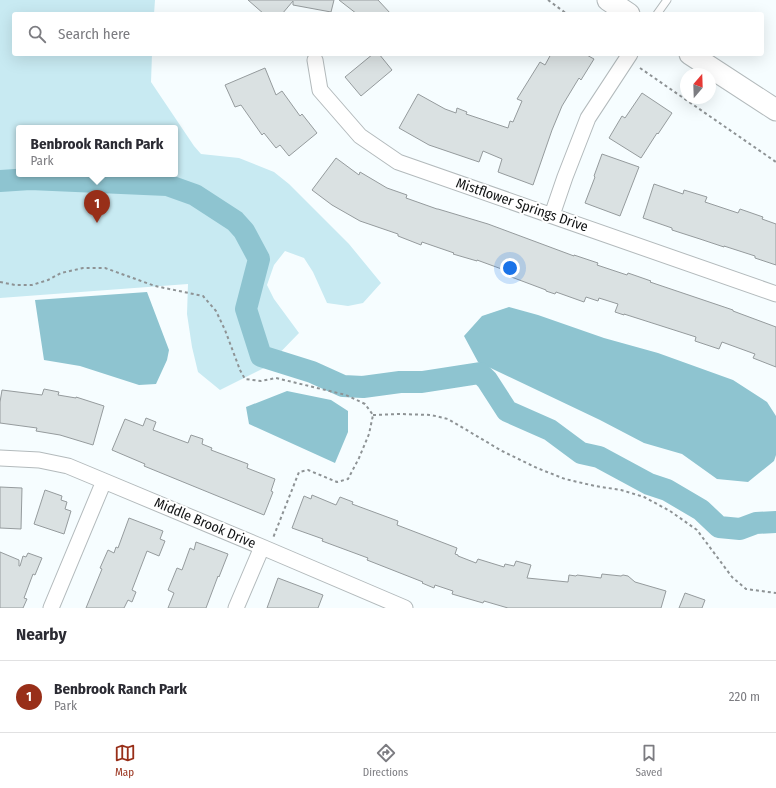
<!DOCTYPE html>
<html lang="en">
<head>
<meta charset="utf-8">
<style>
  :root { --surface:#fff; --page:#f2f2f3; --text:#2b2b33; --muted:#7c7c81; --line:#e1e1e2; --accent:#982f19 }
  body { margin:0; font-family:"Fira Sans Condensed",sans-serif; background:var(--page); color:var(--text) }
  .compass { position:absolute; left:680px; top:68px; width:36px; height:36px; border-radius:50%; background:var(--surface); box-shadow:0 4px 16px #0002; rotate:19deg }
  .you { position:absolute; left:510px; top:268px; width:14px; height:14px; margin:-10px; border:3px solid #fff; border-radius:50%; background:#1a73e8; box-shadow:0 0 0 6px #1a73e833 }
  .badge { display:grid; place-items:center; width:26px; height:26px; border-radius:50%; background:var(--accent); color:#fff; font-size:13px; font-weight:700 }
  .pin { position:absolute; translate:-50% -33px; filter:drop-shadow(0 1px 2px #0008) }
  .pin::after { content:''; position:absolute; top:21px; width:14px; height:12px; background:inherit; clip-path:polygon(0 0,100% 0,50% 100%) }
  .popup { position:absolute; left:16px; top:125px; width:162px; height:52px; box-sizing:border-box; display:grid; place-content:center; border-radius:4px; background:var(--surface); filter:drop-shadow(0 1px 3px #0005); font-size:13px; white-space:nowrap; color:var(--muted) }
  .popup b { font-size:15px; color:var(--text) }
  .popup::after { content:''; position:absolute; left:50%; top:100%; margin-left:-8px; border:8px solid transparent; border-top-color:var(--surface) }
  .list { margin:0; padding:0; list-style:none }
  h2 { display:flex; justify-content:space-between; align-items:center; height:52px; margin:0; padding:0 16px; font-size:17px }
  h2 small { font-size:13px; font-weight:400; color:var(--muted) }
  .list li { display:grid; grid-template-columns:26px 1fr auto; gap:12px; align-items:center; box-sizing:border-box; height:72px; padding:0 16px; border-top:1px solid var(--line) }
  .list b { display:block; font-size:15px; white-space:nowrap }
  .list p { margin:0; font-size:13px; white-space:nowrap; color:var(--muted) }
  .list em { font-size:13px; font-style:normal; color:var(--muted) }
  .icon { flex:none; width:22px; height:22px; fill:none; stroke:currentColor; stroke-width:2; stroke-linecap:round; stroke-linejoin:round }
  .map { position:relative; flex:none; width:776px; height:608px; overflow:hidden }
  .search { position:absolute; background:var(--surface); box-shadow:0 4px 16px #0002; left:12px; right:12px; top:12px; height:44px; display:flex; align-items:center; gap:10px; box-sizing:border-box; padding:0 14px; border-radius:4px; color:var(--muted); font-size:15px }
  .sheet { height:124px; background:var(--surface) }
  nav { display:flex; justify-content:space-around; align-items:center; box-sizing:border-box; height:56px; border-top:1px solid var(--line); background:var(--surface); font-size:11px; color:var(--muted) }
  nav a { display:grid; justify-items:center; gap:2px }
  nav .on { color:var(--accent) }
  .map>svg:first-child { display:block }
  .green { fill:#c8eaf2; fill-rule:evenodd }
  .water { fill:#8ec4d0 }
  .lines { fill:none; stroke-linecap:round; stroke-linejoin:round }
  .river { stroke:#8ec4d0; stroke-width:22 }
  .building { fill:#dae1e2; stroke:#959b9d }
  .lane-casing { stroke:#b3babc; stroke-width:9 }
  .street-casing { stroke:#b3babc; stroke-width:17 }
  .secondary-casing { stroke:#b3babc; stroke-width:23 }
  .path { stroke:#8e9395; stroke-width:2; stroke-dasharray:3 3; stroke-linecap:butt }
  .lane { stroke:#fff; stroke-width:7 }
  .street { stroke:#fff; stroke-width:15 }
  .secondary { stroke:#fff; stroke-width:21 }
  .labels { text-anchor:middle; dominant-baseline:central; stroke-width:4; stroke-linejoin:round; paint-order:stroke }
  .street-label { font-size:14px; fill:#121415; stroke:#fff }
</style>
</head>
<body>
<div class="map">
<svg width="776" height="608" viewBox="0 0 776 608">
  <rect width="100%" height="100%" fill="#f6fdff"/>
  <path class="green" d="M0 0H155L154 14H14V54H152L151 82 194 146 201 154 239 158 274 172 289 184 349 244 381 283 363 303 348 306 327 303 313 272 304 258 285 251 274 265 267 285 274 299 299 333 266 367 220 390 198 372 192 347 187 314 188 284 0 298ZM19 128H175V174H19Z"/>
  <path class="water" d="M147 292 169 350 167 360 156 384 139 385 80 366 44 360 35 300Z
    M509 307 538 315 604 338 658 353 733 380 767 402 776 416V455L774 461 748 482 717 479 682 454 644 443 600 420 478 362 464 336 482 316Z
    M287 391 331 400 348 411V432L335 463 249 424 246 407Z"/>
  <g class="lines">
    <path class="river" d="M0 181 30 179 167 185 195 195 235 221 244 231 259 259 246 309 261 356 312 372 343 386 363 387 400 382H422L480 373 487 380 507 411 550 430 581 453 599 457 649 484 667 490 701 510 719 527 740 529 756 523 776 522"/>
  </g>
  <path class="building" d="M248 0H334L331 12 293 5V1L282 14H264Z
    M339 0H378L391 14H357Z
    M373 54H379L392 70 361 96 345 77Z
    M551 54H585L594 59 581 80 579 78 562 106 552 130 533 185 498 172 502 159 483 151 479 162 429 145 399 128 418 94 445 109 456 113 457 108 467 112 466 114 508 128 510 121 513 122 522 101 517 99 540 62 545 65Z
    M265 68 276 95 282 91 300 116 302 114 317 133 289 156 280 145 276 148 264 133 262 135 241 105 235 107 225 85Z
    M642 93 672 113 658 134 657 133 641 158 609 138 622 116 625 118Z
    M602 154 639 167 620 216 585 203 595 177 594 176Z
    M336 158 359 175 360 172 387 188 407 195 406 198 437 209H438L488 224 574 256V255L598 263 597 265 627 275 628 273 651 281 650 282 733 310V311L776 327V367L753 358 755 354 722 342 719 349 695 341 696 337 624 314V315L615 312 618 304 599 298 598 301 586 297 584 302 556 292 555 294 546 291V290L506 275 507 271 477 260V261L453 254 454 253 422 242 421 245 398 236V234L360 221 332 205 312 190Z
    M654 184 683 194 684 190 707 197 705 202 738 213 740 209 763 217 762 219 776 224V265L755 258V256L724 246V247L700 239 672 230V228L643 218Z
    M44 389 59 392 58 395 76 398V397L104 406 93 445 60 435 36 431 37 428 0 423V402L2 390 42 395Z
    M146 418 156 422 153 430 188 443 191 435 203 439 202 444 212 448 211 450 248 464 247 468 275 479 271 491 273 492 264 515 144 466 145 464 112 450 125 419 143 426Z
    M0 487 22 488 21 529 0 528Z
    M45 490 62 496 61 500 67 502 65 509 71 511 64 534 34 524Z
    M312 495 336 505 340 497 353 502 352 504 398 521 397 525 457 548 455 554 458 555V556L476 563 478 559 504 567 505 564 514 566 516 561 531 565 527 578 568 582 569 575 576 576 577 575 601 578 602 574 621 576 623 575 628 576 635 582 666 591 661 608H508L484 601 483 603 452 594 453 591 435 585 434 588 422 583 423 582 367 560 368 558 322 541 323 539 292 528 304 496 311 499Z
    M129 518 163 531 160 539 165 541 159 556 147 551 132 590 136 592 132 602 128 600 124 608H86L102 569 100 568 108 550 114 553 116 547 118 548Z
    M196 542 228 554 219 577 218 576 206 608H168L174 593 168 590 177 568 182 570 190 548 194 550Z
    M0 552 19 560V566H20L23 556 26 557 28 553 42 558 35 575 33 574 24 598 27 599 23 608H0Z
    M278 578 323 595 318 608H267Z
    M685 593 705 600 702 608H679Z"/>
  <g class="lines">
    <g class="lane-casing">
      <path id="lane" d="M657 14 667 0"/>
    </g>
    <g class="street-casing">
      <path id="street" d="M315 60 320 90 360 136 398 162 776 294
        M552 215 565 177 588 118 630 54
        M0 458 39 460 68 466 104 481 262 547 405 608
        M51 608 104 481
        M236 608 262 547"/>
    </g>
    <g class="secondary-casing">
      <path id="secondary" d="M608 0 629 14
        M690 54 776 110"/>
    </g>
    <path class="path" d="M548 0 567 14
      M640 68 776 162
      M0 282 15 285H32L48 280 61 273 83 268H105L155 286 203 296 216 311 225 330 240 370 245 379 261 381 276 378 346 395 365 404 373 415 369 434 359 458 348 479 337 482 308 470 299 472 273 538
      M373 415 399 414 431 415 448 419 502 451 537 468 565 479 595 486 621 490 644 497 670 511 697 530 732 577 746 589 776 593"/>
    <use href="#lane" class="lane"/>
    <use href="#street" class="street"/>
    <use href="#secondary" class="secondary"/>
  </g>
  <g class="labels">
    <g class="street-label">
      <text transform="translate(522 205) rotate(19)">Mistflower Springs Drive</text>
      <text transform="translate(205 523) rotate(23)">Middle Brook Drive</text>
    </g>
  </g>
</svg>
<svg class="compass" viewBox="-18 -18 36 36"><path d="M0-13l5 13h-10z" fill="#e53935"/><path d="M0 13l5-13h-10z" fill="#7c7c81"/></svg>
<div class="you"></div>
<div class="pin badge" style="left:97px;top:223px">1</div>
<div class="popup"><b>Benbrook Ranch Park</b>Park</div>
<div class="search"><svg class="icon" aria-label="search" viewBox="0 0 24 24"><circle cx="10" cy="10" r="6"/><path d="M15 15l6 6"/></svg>Search here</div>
</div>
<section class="sheet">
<h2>Nearby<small></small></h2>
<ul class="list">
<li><span class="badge">1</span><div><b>Benbrook Ranch Park</b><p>Park</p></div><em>220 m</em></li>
</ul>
</section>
<nav>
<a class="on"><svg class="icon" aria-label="map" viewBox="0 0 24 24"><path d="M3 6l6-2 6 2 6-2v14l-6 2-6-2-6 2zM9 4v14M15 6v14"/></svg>Map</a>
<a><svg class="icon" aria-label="directions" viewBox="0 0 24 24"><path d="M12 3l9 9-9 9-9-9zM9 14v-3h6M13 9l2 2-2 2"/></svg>Directions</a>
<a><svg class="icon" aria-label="saved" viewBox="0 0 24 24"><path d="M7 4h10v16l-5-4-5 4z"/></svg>Saved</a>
</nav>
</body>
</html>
